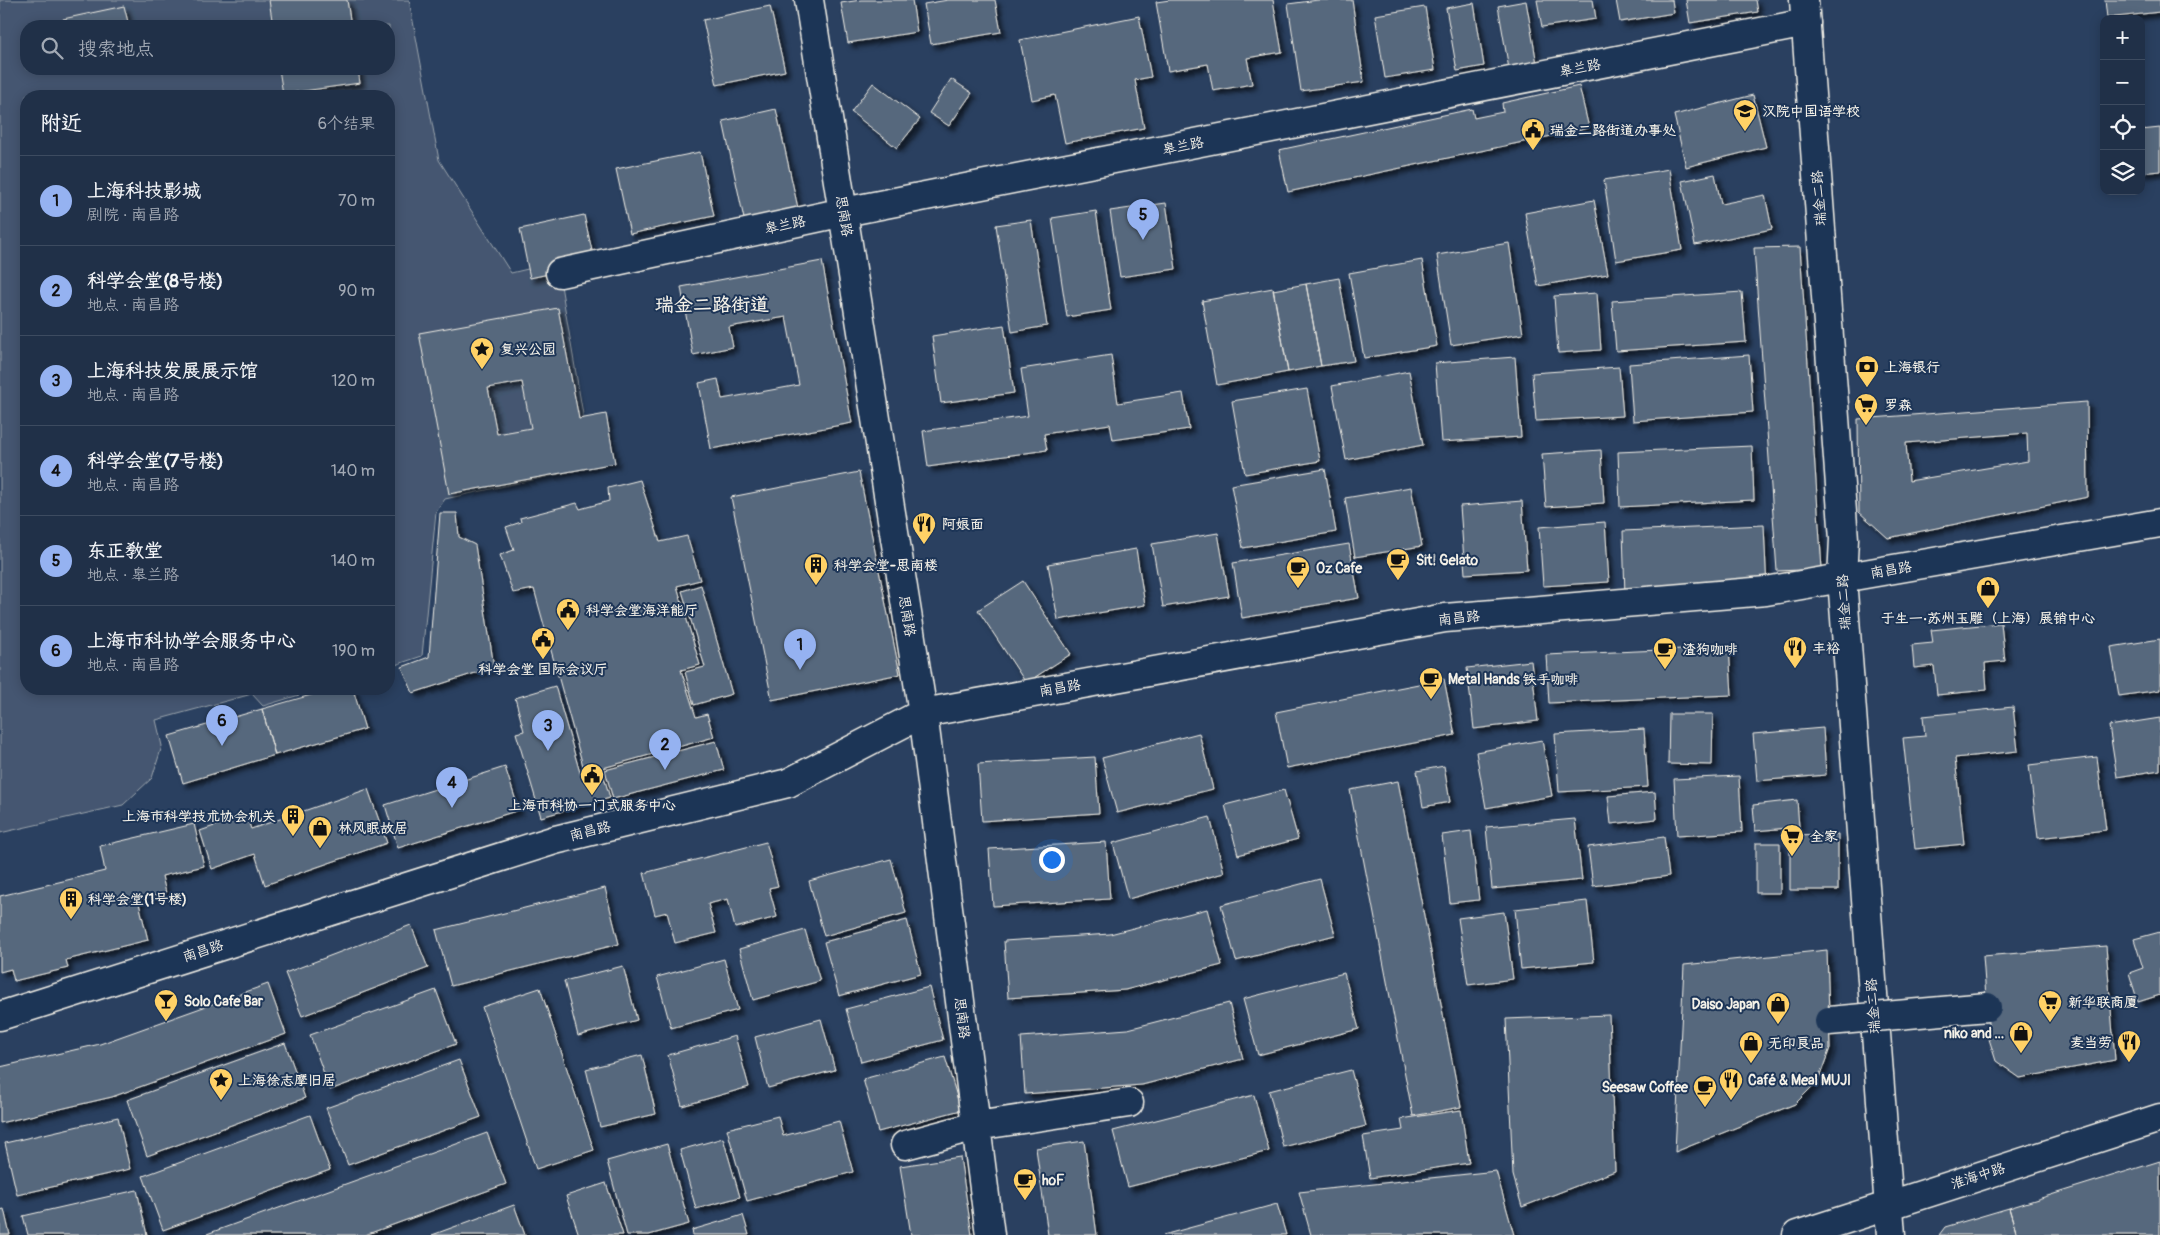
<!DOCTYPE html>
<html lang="zh">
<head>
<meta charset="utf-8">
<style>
  :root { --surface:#203048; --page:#2d3c52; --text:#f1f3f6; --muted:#a2a9b4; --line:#3d4b60; --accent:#95b2f1 }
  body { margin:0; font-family:Pangolin,"LXGW WenKai TC",sans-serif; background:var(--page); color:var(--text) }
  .controls { position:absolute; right:15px; top:15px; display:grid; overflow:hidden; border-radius:10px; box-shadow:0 2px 12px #0003 }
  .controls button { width:45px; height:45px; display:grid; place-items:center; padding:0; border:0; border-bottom:1px solid var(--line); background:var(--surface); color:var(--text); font:25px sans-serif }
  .you { position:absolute; left:1051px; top:859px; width:18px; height:18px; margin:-12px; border:4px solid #fff; border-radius:50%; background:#1a73e8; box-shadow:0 0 0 8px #1a73e833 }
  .badge { display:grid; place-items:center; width:32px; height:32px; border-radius:50%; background:var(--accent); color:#111; font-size:16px; font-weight:700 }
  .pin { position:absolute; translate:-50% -41px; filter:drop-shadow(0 1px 2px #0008) }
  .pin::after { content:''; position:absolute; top:26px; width:18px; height:15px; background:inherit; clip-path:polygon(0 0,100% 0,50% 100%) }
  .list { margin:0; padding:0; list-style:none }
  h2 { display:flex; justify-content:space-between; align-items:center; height:65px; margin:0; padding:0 20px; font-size:21px }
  h2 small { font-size:16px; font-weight:400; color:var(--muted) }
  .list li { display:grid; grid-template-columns:32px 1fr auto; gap:15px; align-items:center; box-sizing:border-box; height:90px; padding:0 20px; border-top:1px solid var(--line) }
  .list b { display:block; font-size:19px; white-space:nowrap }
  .list p { margin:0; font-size:16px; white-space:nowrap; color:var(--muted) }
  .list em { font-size:16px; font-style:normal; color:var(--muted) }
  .icon { flex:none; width:28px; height:28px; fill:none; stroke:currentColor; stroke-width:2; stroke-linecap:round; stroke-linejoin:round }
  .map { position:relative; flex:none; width:2160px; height:1235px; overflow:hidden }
  .search { position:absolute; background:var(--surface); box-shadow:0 2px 12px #0003; left:20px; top:20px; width:375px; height:55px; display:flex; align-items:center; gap:12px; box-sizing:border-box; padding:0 18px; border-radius:20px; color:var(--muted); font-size:19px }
  .panel { position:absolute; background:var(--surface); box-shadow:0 2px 12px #0003; left:20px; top:90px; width:375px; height:605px; border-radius:20px }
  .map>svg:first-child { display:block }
  .green { fill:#445771; stroke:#9ca4ac; fill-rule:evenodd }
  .building { fill:#56677d; stroke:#f4f1e8; fill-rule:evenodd; filter:url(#shadow) }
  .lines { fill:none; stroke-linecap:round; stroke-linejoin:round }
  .minor-casing { stroke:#f4f1e8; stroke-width:31 }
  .major-casing { stroke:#f4f1e8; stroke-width:31 }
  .minor { stroke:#1d3557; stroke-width:28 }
  .major { stroke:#1d3557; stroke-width:28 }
  .minor-bridge-casing { stroke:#f4f1e8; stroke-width:31; stroke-linecap:butt }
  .minor-bridge { stroke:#1d3557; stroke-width:28 }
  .labels { text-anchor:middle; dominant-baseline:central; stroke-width:4; stroke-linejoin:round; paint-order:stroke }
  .street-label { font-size:14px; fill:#f4f1e8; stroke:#1d3557 }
  .poi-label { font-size:14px; font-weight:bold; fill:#f4f1e8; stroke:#1d3557; text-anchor:start }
  .district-label { font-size:19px; font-weight:bold; fill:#f4f1e8; stroke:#1d3557 }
</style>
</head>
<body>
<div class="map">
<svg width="2160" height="1235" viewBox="0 0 2160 1235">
  <defs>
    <filter id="shadow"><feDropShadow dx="4.5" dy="4.5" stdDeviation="2.5" flood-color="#0009"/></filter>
  </defs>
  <rect width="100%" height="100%" fill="#2a4060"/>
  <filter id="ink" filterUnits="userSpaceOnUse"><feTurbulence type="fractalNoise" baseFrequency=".02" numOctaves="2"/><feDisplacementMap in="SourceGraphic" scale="10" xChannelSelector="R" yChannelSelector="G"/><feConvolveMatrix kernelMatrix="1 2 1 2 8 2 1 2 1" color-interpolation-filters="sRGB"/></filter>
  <g filter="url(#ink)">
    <path class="green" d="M0 0H409L439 160 511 273 557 262 592 467 445 499 436 512 422 656 389 667V96H26V689H319L263 706 252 694 156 720 162 746 152 778 123 805 0 833ZM26 26H389V69H26Z"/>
    <path class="building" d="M269 0H347L351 26H273Z
      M861 0H912L917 32 848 43 841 3Z
      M948 0H995L1001 32 931 44 924 4Z
      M1170 0H1273L1282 52 1247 58 1252 84 1213 91 1208 64 1168 71 1156 2Z
      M1318 0H1352L1364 82 1301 91 1288 4Z
      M1537 0H1593L1596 19 1542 27Z
      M1616 0H1672L1674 13 1620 22Z
      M1686 0H1756L1758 12 1690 23Z
      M2105 0H2160V12L2107 18Z
      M1526 1 1537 64 1509 69 1498 6Z
      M1474 3 1484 66 1457 71 1446 8Z
      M124 6 129 26H65L63 19Z
      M770 6 785 71 717 85 703 20Z
      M1425 7 1435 70 1385 78 1375 15Z
      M1139 16 1151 77 1135 80 1144 128 1065 143 1055 95 1032 100 1020 40Z
      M279 69H358L360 83 283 94Z
      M951 79 972 93 949 126 929 113Z
      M873 83 920 119 897 148 851 112Z
      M1579 86 1589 128 1288 192 1279 150 1472 109 1474 118 1503 112 1502 103Z
      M1753 95 1766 147 1686 167 1674 115Z
      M776 109 798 208 744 219 723 121Z
      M2160 128V171L2141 173V130Z
      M700 152 714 216 630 234 616 169Z
      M1669 169 1682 250 1616 261 1604 180Z
      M1715 174 1721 204 1765 195 1772 229 1695 245 1682 181Z
      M1594 200 1608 274 1538 286 1525 213Z
      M1166 203 1176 269 1120 277 1110 211Z
      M1096 211 1111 310 1067 317 1052 218Z
      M584 215 595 264 530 278 520 229Z
      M1031 220 1047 326 1012 332 996 225Z
      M1509 243 1523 334 1451 345 1437 255Z
      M1800 247 1822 569 1777 571 1754 248Z
      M1422 260 1437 346 1364 358 1349 273Z
      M822 261 852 423 711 449 699 383 718 379 722 399 799 385 786 317 729 327 733 347 693 355 681 287Z
      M1339 278 1354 361 1321 366 1306 284Z
      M1306 284 1321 366 1288 372 1273 290Z
      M1273 288 1288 372 1217 385 1202 301Z
      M1742 292 1746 342 1616 351 1612 301Z
      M1597 293 1601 350 1558 353 1554 296Z
      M558 308 579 419 606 414 615 463 449 494 419 333ZM522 382 531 428 497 434 488 388Z
      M1004 325 1014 393 941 403 932 336Z
      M1111 355 1118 403 1183 393 1189 429 1113 440 1110 424 1044 434 1047 450 928 467 923 431 1028 416 1021 369Z
      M1749 355 1753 412 1633 421 1629 364Z
      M1515 357 1521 437 1441 442 1435 363Z
      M1619 367 1623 416 1536 421 1532 373Z
      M1409 371 1423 445 1346 460 1332 386Z
      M1307 389 1320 461 1245 474 1232 401Z
      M2087 402 2088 497 1888 538 1859 512 1858 419ZM2027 433 2028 461 1909 481 1906 443Z
      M1752 446 1754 500 1620 507 1618 452Z
      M1601 450 1604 503 1546 507 1542 454Z
      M1325 469 1336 532 1243 548 1231 485Z
      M859 472 900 674 772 700 731 497Z
      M640 480 660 542 687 536 700 580 677 586 700 665 681 670 696 717 707 714 714 737 585 773 534 589 513 593 500 555 514 550 506 527 521 522 520 518 577 503 580 509 609 501 608 488Z
      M1411 487 1422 546 1355 557 1345 498Z
      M1522 501 1527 570 1465 574 1460 506Z
      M440 513H457L459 537 475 545 494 667 413 693 402 667 429 657Z
      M1605 522 1609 582 1543 586 1539 527Z
      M1764 525 1767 590 1625 596 1623 531Z
      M1218 533 1229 596 1163 607 1152 544Z
      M1349 544 1359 598 1242 618 1233 563Z
      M1136 549 1145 605 1058 620 1048 564Z
      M1023 581 1071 654 1026 683 978 610Z
      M701 585 732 694 694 705 685 672 705 667 682 591Z
      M2001 623 2005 661 1985 663 1987 690 1937 695 1934 666 1914 668 1912 645 1933 643 1931 630Z
      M2160 639V690L2119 696 2111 647Z
      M1729 647 1732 695 1549 703 1546 655Z
      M1531 661 1538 721 1474 729 1467 668Z
      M1444 679 1455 735 1287 768 1276 712Z
      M555 686 581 776 602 770 610 798 541 817 516 733 524 731 515 698Z
      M332 689H353L365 729 275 755 262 709Z
      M2013 707 2018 751 1955 758 1964 844 1915 849 1903 738 1925 736 1923 716Z
      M262 709 275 755 183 783 169 736Z
      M1669 714H1713L1712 765 1668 764Z
      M2160 718V770L2117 777 2109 726Z
      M1823 728 1826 775 1757 781 1753 734Z
      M1644 729 1648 787 1559 792 1555 734Z
      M1199 733 1213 789 1117 813 1102 758Z
      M1542 740 1552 796 1486 808 1476 752Z
      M716 741 724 770 613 799 605 770Z
      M1095 757 1099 813 982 821 978 764Z
      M2097 757 2106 830 2038 838 2029 765Z
      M1444 766 1450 802 1423 807 1417 771Z
      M505 767 519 810 398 848 385 805Z
      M1739 776 1742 832 1677 836 1674 779Z
      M1398 781 1461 1107 1413 1116 1350 790Z
      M368 789 387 843 265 885 255 854 212 869 200 831 246 815 251 829Z
      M1284 790 1298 839 1238 855 1225 805Z
      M1655 792 1657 819 1611 824 1608 796Z
      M1797 800 1799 827 1755 831 1753 805Z
      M1210 817 1224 873 1128 899 1113 843Z
      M1575 819 1582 880 1492 889 1486 827Z
      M194 824 204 866 162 876 166 893 138 899 148 940 66 960 68 968 14 981 11 969 0 972V896L105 871 100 846Z
      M1471 831 1479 900 1450 903 1442 835Z
      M1838 834V890H1790V835Z
      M1664 837 1669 876 1593 886 1588 847Z
      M766 842 778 886 769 888 777 917 735 928 728 899 708 904 716 933 675 943 667 912 655 915 644 873Z
      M1106 842 1110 899 993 906 989 849Z
      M1756 843H1780V893H1756Z
      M891 859 906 913 824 936 809 881Z
      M1320 879 1335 935 1236 961 1221 905Z
      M605 888 619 944 451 986 436 930Z
      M1587 901 1594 962 1521 969 1515 909Z
      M1207 909 1222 965 1125 990 1008 998 1004 941 1110 934Z
      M1504 912 1513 979 1468 985 1458 918Z
      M907 920 921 974 839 996 824 942Z
      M411 925 428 968 302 1016 285 973Z
      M805 930 820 981 753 1000 739 949Z
      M2160 932V995L2138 1002 2129 973 2143 968 2134 939Z
      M2106 946 2115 1060 2020 1078 1996 1061 1989 1039 1983 956Z
      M1827 950 1830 1048 1818 1081 1795 1104 1675 1152 1684 965Z
      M724 959 738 1010 671 1028 657 977Z
      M623 966 637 1020 578 1036 564 981Z
      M1344 973 1359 1029 1258 1055 1243 999Z
      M268 984 286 1034 112 1097 0 1123V1067L100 1044Z
      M929 987 943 1040 861 1062 846 1009Z
      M540 988 594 1150 536 1169 482 1007Z
      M436 990 456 1044 330 1090 310 1035Z
      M1229 1003 1243 1059 1142 1085 1025 1094 1021 1037 1128 1029Z
      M1609 1015 1615 1171 1522 1207 1513 1175 1506 1019Z
      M821 1019 835 1070 768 1088 755 1037Z
      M735 1036 749 1087 682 1106 668 1055Z
      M285 1043 305 1098 147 1156 127 1100Z
      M642 1055 656 1114 600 1127 586 1069Z
      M945 1057 961 1110 878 1132 863 1079Z
      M459 1060 481 1117 348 1165 326 1108Z
      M1351 1070 1366 1126 1283 1147 1269 1091Z
      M1254 1095 1269 1151 1128 1187 1113 1131Z
      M1461 1110 1469 1163 1370 1178 1363 1136 1403 1130 1401 1119Z
      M310 1115 330 1170 163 1230 143 1176Z
      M778 1116 783 1136 839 1121 853 1172 747 1201 727 1129Z
      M118 1117 130 1169 17 1195 5 1143Z
      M487 1133 506 1184 365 1235H204Z
      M723 1138 740 1197 696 1209 680 1150Z
      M1084 1141 1097 1235H1048L1036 1148Z
      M667 1144 689 1224 649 1235H627L607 1161Z
      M960 1157 972 1235H911L900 1166Z
      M2160 1161V1235H2017L2009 1208Z
      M1496 1171 1514 1235H1311L1299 1192Z
      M606 1183 623 1235H579L566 1196Z
      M137 1190 147 1235H28L23 1216Z
      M1277 1204 1286 1235H1163Z
      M514 1205 525 1235H432Z
      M2009 1208 2017 1235H1939L1945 1227Z
      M4 1209 10 1235H0V1210Z
      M743 1215 749 1235H693L692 1230Z"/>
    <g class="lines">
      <g class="minor-casing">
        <path id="minor" d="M809 0 923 713 990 1235
          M560 273 844 212 1806 23
          M0 1016 555 840 788 783 923 713 1445 618 1766 591 2160 523
          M905 1145 976 1126 1129 1103"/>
      </g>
      <g class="major-casing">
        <path id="major" d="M1804 0 1844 539 1842 578 1891 1235
          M1797 1235 2160 1118"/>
      </g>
      <use href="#minor" class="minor"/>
      <use href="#major" class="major"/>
      <g class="minor-bridge-casing">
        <path id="minor-bridge" d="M1829 1021 1987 1007"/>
      </g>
      <use href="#minor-bridge" class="minor-bridge"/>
    </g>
  </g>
  <defs>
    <g id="school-pin" transform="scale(1.25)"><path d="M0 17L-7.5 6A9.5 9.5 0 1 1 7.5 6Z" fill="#ffd166" stroke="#1d3557"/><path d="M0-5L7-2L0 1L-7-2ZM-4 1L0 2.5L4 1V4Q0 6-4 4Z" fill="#111"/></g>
    <g id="civic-pin" transform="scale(1.25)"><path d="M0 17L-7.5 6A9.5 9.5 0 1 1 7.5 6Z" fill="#ffd166" stroke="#1d3557"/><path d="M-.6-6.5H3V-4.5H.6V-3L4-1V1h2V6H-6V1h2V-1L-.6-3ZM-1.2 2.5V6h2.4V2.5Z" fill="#111"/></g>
    <g id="sight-pin" transform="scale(1.25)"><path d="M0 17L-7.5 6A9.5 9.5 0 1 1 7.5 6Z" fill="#ffd166" stroke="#1d3557"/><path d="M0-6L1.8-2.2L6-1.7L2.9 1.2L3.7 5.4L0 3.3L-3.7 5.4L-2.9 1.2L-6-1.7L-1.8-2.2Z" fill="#111"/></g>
    <g id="bank-pin" transform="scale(1.25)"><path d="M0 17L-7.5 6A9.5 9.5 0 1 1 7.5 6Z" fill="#ffd166" stroke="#1d3557"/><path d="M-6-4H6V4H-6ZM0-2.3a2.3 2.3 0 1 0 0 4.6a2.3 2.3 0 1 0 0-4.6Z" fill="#111"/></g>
    <g id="supermarket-pin" transform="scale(1.25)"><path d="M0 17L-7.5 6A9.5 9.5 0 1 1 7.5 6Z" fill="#ffd166" stroke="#1d3557"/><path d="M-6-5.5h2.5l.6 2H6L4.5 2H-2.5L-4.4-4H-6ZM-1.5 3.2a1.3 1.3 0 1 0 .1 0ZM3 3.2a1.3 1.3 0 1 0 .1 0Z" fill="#111"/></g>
    <g id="restaurant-pin" transform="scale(1.25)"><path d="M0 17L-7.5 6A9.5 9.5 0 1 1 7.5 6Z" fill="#ffd166" stroke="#1d3557"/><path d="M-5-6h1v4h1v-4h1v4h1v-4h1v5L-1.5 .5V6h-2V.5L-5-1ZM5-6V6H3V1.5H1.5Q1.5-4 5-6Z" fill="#111"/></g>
    <g id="cafe-pin" transform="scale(1.25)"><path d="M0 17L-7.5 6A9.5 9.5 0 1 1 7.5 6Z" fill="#ffd166" stroke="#1d3557"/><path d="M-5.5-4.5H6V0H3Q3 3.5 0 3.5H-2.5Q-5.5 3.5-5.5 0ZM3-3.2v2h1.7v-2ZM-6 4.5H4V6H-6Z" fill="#111"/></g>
    <g id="building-pin" transform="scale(1.25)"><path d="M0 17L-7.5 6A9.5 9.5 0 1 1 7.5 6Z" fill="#ffd166" stroke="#1d3557"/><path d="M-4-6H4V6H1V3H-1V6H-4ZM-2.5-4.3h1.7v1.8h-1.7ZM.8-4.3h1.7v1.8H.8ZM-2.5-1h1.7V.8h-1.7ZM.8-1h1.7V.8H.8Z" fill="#111"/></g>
    <g id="shop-pin" transform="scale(1.25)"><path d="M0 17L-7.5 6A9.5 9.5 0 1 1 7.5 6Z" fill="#ffd166" stroke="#1d3557"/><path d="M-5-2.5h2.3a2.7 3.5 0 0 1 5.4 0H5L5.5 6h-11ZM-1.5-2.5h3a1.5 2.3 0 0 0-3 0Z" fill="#111"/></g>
    <g id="bar-pin" transform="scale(1.25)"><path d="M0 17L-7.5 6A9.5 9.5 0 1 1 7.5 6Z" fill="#ffd166" stroke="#1d3557"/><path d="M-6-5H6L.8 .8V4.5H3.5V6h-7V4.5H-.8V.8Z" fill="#111"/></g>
  </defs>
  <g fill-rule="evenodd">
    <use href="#school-pin" x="1745" y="111"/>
    <use href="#civic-pin" x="1533" y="130"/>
    <use href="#sight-pin" x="482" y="349"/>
    <use href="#bank-pin" x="1867" y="367"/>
    <use href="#supermarket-pin" x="1866" y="405"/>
    <use href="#restaurant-pin" x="924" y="524"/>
    <use href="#cafe-pin" x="1398" y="560"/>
    <use href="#building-pin" x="816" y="565"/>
    <use href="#cafe-pin" x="1298" y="568"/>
    <use href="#shop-pin" x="1988" y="588"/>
    <use href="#civic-pin" x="568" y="610"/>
    <use href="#civic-pin" x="543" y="639"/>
    <use href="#restaurant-pin" x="1795" y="648"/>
    <use href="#cafe-pin" x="1665" y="649"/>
    <use href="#cafe-pin" x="1431" y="679"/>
    <use href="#civic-pin" x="592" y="775"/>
    <use href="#building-pin" x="293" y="816"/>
    <use href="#shop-pin" x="320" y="828"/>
    <use href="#supermarket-pin" x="1792" y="836"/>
    <use href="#building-pin" x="71" y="899"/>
    <use href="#bar-pin" x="166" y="1001"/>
    <use href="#supermarket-pin" x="2050" y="1002"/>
    <use href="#shop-pin" x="1778" y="1004"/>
    <use href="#shop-pin" x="2021" y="1033"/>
    <use href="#restaurant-pin" x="2129" y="1042"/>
    <use href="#shop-pin" x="1751" y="1043"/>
    <use href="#sight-pin" x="221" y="1080"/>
    <use href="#restaurant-pin" x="1731" y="1080"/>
    <use href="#cafe-pin" x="1705" y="1087"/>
    <use href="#cafe-pin" x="1025" y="1180"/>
  </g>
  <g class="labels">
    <g class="street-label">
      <text transform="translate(1580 68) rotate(-11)">皋兰路</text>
      <text transform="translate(1183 146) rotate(-11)">皋兰路</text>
      <text transform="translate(1819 198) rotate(-94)">瑞金二路</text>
      <text transform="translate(844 216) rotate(81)">思南路</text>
      <text transform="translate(785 225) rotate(-12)">皋兰路</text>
      <text transform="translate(1891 570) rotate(-10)">南昌路</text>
      <text transform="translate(1844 602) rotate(-93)">瑞金二路</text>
      <text transform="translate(907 616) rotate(81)">思南路</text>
      <text transform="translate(1459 618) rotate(-6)">南昌路</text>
      <text transform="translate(1060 688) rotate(-10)">南昌路</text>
      <text transform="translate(590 831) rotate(-14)">南昌路</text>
      <text transform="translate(203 951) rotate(-18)">南昌路</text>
      <text transform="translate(1873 1006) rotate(-94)">瑞金二路</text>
      <text transform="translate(962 1018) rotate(83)">思南路</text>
      <text transform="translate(1978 1176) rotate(-18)">淮海中路</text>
    </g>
    <g class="poi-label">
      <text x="1762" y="111">汉院中国语学校</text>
      <text x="1550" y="130">瑞金二路街道办事处</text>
      <text x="500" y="349">复兴公园</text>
      <text x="1884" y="367">上海银行</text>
      <text x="1884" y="405">罗森</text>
      <text x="942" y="524">阿娘面</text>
      <text x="1416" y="560">Sit! Gelato</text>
      <text x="834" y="565">科学会堂-思南楼</text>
      <text x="1316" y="568">Oz Cafe</text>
      <text x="586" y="610">科学会堂海洋能厅</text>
      <text x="1988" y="618" text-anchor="middle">于生一·苏州玉雕（上海）展销中心</text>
      <text x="1812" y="648">丰裕</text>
      <text x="1682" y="649">渣狗咖啡</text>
      <text x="543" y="669" text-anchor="middle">科学会堂 国际会议厅</text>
      <text x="1448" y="679">Metal Hands 铁手咖啡</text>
      <text x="592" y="805" text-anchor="middle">上海市科协一门式服务中心</text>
      <text x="276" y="816" text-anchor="end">上海市科学技术协会机关</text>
      <text x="338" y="828">林风眠故居</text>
      <text x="1810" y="836">全家</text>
      <text x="88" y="899">科学会堂(1号楼)</text>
      <text x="184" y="1001">Solo Cafe Bar</text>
      <text x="2068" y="1002">新华联商厦</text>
      <text x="1760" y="1004" text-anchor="end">Daiso Japan</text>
      <text x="2004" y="1033" text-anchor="end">niko and ...</text>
      <text x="2112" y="1042" text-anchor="end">麦当劳</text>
      <text x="1768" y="1043">无印良品</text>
      <text x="238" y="1080">上海徐志摩旧居</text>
      <text x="1748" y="1080">Café &amp; Meal MUJI</text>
      <text x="1688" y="1087" text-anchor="end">Seesaw Coffee</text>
      <text x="1042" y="1180">hoF</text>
    </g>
    <g class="district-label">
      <text x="712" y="305">瑞金二路街道</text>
    </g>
  </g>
</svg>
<div class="controls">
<button>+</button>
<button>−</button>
<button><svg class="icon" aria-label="locate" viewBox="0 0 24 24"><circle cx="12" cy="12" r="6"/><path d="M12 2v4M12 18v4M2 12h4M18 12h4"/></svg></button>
<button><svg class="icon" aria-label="layers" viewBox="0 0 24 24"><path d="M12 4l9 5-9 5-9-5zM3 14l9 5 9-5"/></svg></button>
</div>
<div class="you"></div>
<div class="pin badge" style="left:800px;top:670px">1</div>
<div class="pin badge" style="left:665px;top:770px">2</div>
<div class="pin badge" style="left:548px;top:751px">3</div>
<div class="pin badge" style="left:452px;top:808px">4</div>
<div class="pin badge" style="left:1143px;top:240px">5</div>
<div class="pin badge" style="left:222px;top:746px">6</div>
<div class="search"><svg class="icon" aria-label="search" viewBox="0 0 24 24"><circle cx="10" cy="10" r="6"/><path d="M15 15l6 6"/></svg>搜索地点</div>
<section class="panel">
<h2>附近<small>6个结果</small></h2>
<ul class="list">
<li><span class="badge">1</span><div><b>上海科技影城</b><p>剧院 · 南昌路</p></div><em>70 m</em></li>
<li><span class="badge">2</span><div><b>科学会堂(8号楼)</b><p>地点 · 南昌路</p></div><em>90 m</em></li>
<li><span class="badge">3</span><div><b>上海科技发展展示馆</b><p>地点 · 南昌路</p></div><em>120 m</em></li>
<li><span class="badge">4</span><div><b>科学会堂(7号楼)</b><p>地点 · 南昌路</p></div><em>140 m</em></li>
<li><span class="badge">5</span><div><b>东正教堂</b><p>地点 · 皋兰路</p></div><em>140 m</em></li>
<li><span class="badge">6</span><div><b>上海市科协学会服务中心</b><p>地点 · 南昌路</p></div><em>190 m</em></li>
</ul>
</section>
</div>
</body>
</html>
